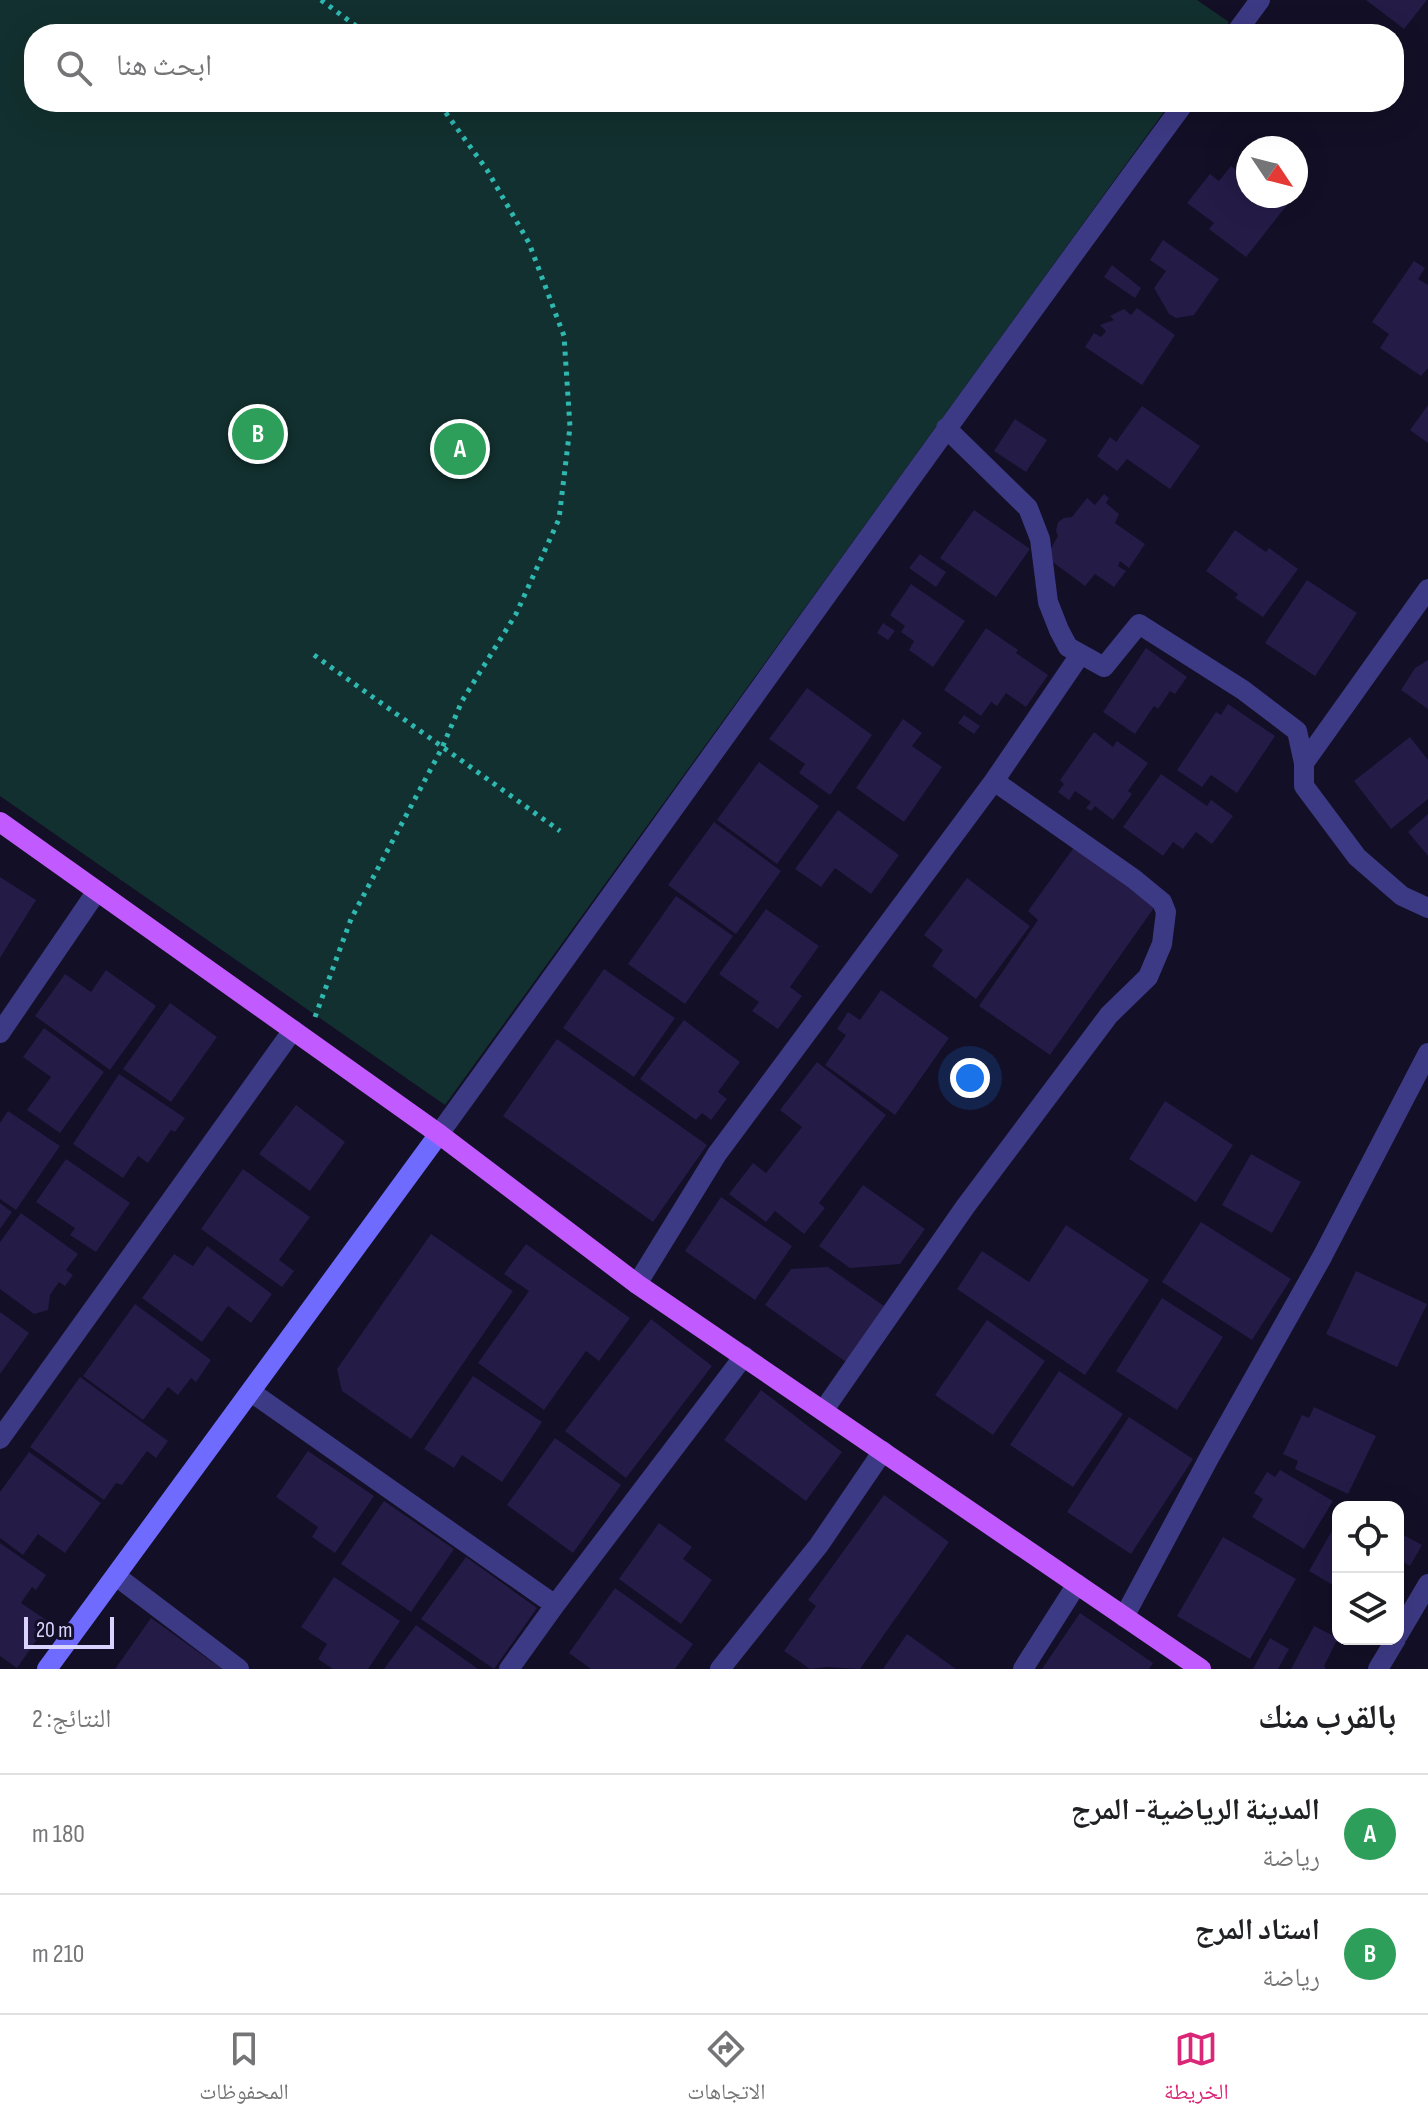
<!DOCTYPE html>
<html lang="ar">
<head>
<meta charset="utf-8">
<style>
  :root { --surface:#fff; --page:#f2f2f2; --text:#202124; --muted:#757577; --line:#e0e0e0; --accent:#db2777 }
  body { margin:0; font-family:"Sofia Sans Condensed","Noto Naskh Arabic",sans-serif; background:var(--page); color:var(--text); direction:rtl }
  .controls { position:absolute; right:24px; bottom:24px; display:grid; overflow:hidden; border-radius:16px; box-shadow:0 8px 32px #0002 }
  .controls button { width:72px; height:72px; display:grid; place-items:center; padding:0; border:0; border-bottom:2px solid var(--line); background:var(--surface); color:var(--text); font:40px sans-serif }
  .compass { position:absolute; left:1236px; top:136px; width:72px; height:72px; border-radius:50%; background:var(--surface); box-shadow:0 8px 32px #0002; rotate:125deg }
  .scale { position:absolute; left:24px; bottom:20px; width:90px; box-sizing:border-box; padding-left:8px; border:4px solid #d9d4ff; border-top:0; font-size:22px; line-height:28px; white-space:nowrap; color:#d9d4ff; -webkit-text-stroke:6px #130f26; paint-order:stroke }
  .you { position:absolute; left:970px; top:1078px; width:28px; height:28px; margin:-20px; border:6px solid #fff; border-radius:50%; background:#1a73e8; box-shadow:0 0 0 12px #1a73e833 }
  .badge { display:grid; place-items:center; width:52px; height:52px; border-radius:50%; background:var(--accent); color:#fff; font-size:26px; font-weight:700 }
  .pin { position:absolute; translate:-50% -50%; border:4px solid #fff; box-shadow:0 2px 8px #0006 }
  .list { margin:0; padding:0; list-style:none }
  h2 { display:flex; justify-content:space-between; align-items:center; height:104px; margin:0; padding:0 32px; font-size:34px }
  h2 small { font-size:26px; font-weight:400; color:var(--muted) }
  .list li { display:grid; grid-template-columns:52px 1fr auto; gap:24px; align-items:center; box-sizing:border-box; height:120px; padding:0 32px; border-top:2px solid var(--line) }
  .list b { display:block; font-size:30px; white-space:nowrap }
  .list p { margin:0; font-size:26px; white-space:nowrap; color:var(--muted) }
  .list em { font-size:26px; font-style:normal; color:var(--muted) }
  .icon { flex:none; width:44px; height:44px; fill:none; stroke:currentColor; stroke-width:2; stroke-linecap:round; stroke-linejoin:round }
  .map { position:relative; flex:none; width:1428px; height:1669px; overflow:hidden; direction:ltr }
  .search { position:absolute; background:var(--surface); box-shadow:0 8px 32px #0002; left:24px; right:24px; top:24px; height:88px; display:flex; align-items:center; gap:20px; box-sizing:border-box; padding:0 28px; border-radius:32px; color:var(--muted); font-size:30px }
  .sheet { height:344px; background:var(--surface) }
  nav { display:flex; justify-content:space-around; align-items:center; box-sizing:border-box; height:112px; border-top:2px solid var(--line); background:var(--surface); font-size:22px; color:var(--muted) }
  nav a { display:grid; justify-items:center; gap:4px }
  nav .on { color:var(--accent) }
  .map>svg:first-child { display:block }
  .green { fill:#12302f }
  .building { fill:#241b47 }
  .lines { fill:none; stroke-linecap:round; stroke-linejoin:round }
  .path { stroke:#2fb8b0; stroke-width:5; stroke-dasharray:4 6; stroke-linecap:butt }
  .street { stroke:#3d3a85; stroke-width:20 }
  .secondary { stroke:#6f6bff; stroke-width:20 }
  .primary { stroke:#c25bff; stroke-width:20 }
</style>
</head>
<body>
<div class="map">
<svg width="1428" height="1669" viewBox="0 0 1428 1669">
  <rect width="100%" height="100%" fill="#130f26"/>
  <path class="green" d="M0 0H1197L1229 22 1220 34H34V102H1171L445 1105 0 796Z"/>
  <path class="building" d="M1366 0H1427L1404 29Z
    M1231 166 1248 179V196H1294L1246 257 1209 229 1214 223 1187 203 1210 174 1219 181Z
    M1163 240 1219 279 1194 315 1176 318 1169 314 1154 288 1166 271 1150 260Z
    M1414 261 1425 268 1418 279 1428 285V368L1421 376 1380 348 1389 334 1372 322Z
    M1112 265 1141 288 1135 298 1104 277Z
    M1137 308 1175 335 1142 385 1085 347 1094 333 1101 337 1106 331 1100 325 1114 320 1110 316 1124 309 1131 315Z
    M1428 405V443L1410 430Z
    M1142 406 1200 446 1170 489 1127 459 1117 471 1097 456 1110 437 1116 442Z
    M1015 419 1047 440 1026 472 994 451Z
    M1104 494 1109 498 1106 503 1119 514 1115 523 1145 544 1129 568 1120 561 1118 566 1126 571 1114 587 1095 574 1085 586 1046 557 1058 536 1056 531 1058 522 1064 518 1072 517 1087 498 1095 505Z
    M974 510 1030 549 996 597 940 558Z
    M1235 530 1266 552 1269 548 1298 569 1263 617 1235 598 1238 594 1206 571Z
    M920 554 946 572 936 587 909 568Z
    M1307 580 1357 613 1315 676 1265 643Z
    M911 584 965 621 933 667 909 650 914 641 901 632 905 626 890 615Z
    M883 623 895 631 888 640 877 633Z
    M986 628 1018 650 1016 653 1048 675 1026 707 1006 693 997 706 991 702 981 716 944 690Z
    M1146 648 1187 677 1175 694 1170 691 1158 709 1154 706 1135 734 1103 712Z
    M1428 660V709L1401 690 1415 668Z
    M807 688 872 735 830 795 799 773 805 764 769 739Z
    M1228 704 1275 736 1237 793 1211 775 1202 787 1177 770 1216 712 1221 715Z
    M964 715 980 726 974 734 958 723Z
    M903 719 922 733 912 746 942 767 904 822 856 788Z
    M1094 732 1113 747 1117 741 1148 763 1128 791 1132 794 1113 820 1095 806 1091 811 1086 808 1091 802 1075 791 1069 800 1058 792 1064 784 1060 780Z
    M1410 737 1428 760V799L1391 829 1354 781Z
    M759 762 819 806 777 864 717 820Z
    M1161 774 1207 806 1211 800 1233 816 1212 844 1196 832 1183 849 1173 842 1163 856 1123 827Z
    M838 810 899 855 871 894 835 868 821 887 795 869Z
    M1428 814V856L1408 832Z
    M714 822 781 871 736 934 668 885Z
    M1075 846 1156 905 1050 1055 979 1006 1038 920 1028 911Z
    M0 877 36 900 0 958Z
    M967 878 1030 926 976 999 932 966 943 950 924 935Z
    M676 896 733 936 685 1004 628 964Z
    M766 909 819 946 790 987 802 996 778 1029 752 1011 759 1002 719 974Z
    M604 969 675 1018 634 1077 563 1028Z
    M106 970 156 1006 110 1070 35 1016 65 974 91 992Z
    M881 990 949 1038 895 1115 825 1065 846 1035 837 1029 848 1012 860 1020Z
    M170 1003 217 1037 171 1102 123 1069Z
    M684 1020 740 1062 718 1092 727 1099 711 1120 702 1113 696 1120 640 1079Z
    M44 1028 104 1072 60 1133 27 1110 51 1077 23 1057Z
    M557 1039 707 1145 653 1222 503 1116Z
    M817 1062 886 1115 819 1203 825 1208 804 1234 775 1211 766 1222 729 1194 753 1163 766 1173 802 1127 780 1110Z
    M119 1074 185 1118 175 1132 171 1130 148 1163 138 1156 123 1178 73 1144Z
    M1165 1101 1233 1145 1196 1202 1129 1159Z
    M296 1105 345 1142 310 1191 259 1154Z
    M8 1111 60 1146 16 1210 0 1199V1123Z
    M1251 1154 1301 1182 1272 1233 1222 1205Z
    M66 1159 130 1203 96 1252 70 1235 75 1228 36 1202Z
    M243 1169 310 1217 279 1260 294 1271 282 1287 201 1229Z
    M863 1185 925 1229 900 1264 850 1268 819 1246Z
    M721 1197 792 1246 755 1300 685 1251Z
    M0 1203 12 1212 0 1229Z
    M21 1213 78 1254 66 1270 73 1275 65 1286 59 1282 50 1295 48 1310 34 1314 0 1289V1242Z
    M1201 1222 1291 1279 1252 1340 1162 1282Z
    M1066 1225 1149 1280 1085 1375 957 1289 982 1251 1029 1282Z
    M431 1234 513 1291 411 1439 342 1391 337 1369Z
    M526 1244 630 1318 599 1361 586 1351 544 1410 478 1363 529 1291 504 1274Z
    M207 1246 272 1294 251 1323 228 1306 202 1342 142 1298 174 1254 193 1266Z
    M828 1267 884 1306 846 1362 765 1305 791 1269Z
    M1356 1271 1427 1304 1397 1367 1326 1334Z
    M1162 1298 1223 1337 1177 1410 1116 1371Z
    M135 1304 211 1360 196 1382 191 1378 178 1395 168 1387 143 1420 83 1376Z
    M0 1312 29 1333 0 1374Z
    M651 1319 712 1366 626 1478 565 1431Z
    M987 1320 1045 1361 993 1435 935 1395Z
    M1059 1371 1123 1414 1073 1487 1010 1445Z
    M473 1376 542 1422 502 1482 462 1455 454 1468 424 1449Z
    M80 1377 168 1441 156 1458 147 1451 122 1485 116 1483 104 1500 30 1447Z
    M761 1390 842 1452 806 1501 724 1440Z
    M1314 1407 1376 1436 1348 1494 1295 1469 1298 1461 1283 1454 1302 1415 1309 1418Z
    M1129 1417 1193 1459 1131 1554 1067 1512Z
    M555 1438 621 1485 573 1553 507 1505Z
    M308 1451 374 1496 335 1553 312 1537 318 1527 276 1497Z
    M29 1452 101 1503 65 1553 38 1534 23 1555 0 1538V1492Z
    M1280 1470 1333 1501 1304 1549 1252 1517 1263 1499 1254 1493 1267 1472 1275 1477Z
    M884 1495 949 1542 860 1669 827 1667 810 1669 784 1651 816 1606 808 1600Z
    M384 1501 454 1549 411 1612 341 1564Z
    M1338 1520V1588L1309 1571Z
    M659 1523 692 1547 683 1559 712 1580 681 1624 619 1579Z
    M1398 1532 1422 1545 1410 1566 1398 1559Z
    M1223 1537 1296 1579 1250 1659 1177 1616Z
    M0 1543 46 1575 36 1590 32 1587 21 1603 49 1622 17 1668 0 1656Z
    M466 1557 537 1608 494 1669 421 1619Z
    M334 1577 400 1621 368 1669H333L318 1659 327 1644 301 1627Z
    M615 1588 693 1644 675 1669H591L569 1653Z
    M1080 1613 1153 1663 1149 1669H1042Z
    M151 1618 222 1669H115Z
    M416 1625 478 1669H384Z
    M1314 1626 1338 1638 1324 1666 1326 1669H1291Z
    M907 1634 956 1669H883Z
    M1270 1638 1289 1649 1278 1669H1253Z"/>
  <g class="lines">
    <path class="path" d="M321 0 367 34
      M314 655 560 831
      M315 1017 351 919 442 748 462 701 516 614 559 519 570 427 564 336 529 243 487 170 438 102"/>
    <path class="street" d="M1235 34 1260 0
      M946 428 1028 508 1040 539 1048 602 1059 630 1068 647 1104 667 1139 624 1243 690 1297 731 1304 763V786L1357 857 1402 896 1428 908
      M1304 763 1428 589
      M0 1033 97 891
      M439 1134C688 790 933 444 1185 102
      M637 1284 717 1154 994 781 1080 655
      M251 1392 555 1605
      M823 1411 965 1207 1109 1015 1148 977 1162 944 1166 912 1162 902 1134 879 994 781
      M0 1439 293 1030
      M116 1576 239 1669
      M1124 1617 1209 1458 1322 1257 1428 1053
      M1398 1635 1428 1584
      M509 1669 555 1605 744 1356
      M720 1669 819 1545 883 1451
      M1023 1669 1077 1584
      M1378 1669 1396 1639"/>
    <path class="secondary" d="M47 1669 439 1134"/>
    <path class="primary" d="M0 822 439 1134 637 1284 1201 1669"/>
  </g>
</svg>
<div class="controls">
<button><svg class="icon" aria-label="locate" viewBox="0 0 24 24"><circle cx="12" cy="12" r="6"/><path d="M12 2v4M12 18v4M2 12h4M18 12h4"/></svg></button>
<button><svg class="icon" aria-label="layers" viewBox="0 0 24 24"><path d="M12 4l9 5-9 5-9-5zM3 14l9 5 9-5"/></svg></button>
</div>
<svg class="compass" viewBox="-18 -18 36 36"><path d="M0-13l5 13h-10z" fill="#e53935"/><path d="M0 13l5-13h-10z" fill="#757577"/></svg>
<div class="scale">20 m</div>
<div class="you"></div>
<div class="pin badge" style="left:460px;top:449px;background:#2e9e5b">A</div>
<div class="pin badge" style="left:258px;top:434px;background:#2e9e5b">B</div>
<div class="search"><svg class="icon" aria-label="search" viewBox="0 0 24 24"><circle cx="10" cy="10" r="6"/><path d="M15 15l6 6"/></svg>ابحث هنا</div>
</div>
<section class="sheet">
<h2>بالقرب منك<small>النتائج: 2</small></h2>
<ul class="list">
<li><span class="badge" style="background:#2e9e5b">A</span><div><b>المدينة الرياضية- المرج</b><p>رياضة</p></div><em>180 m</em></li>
<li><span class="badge" style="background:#2e9e5b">B</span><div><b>استاد المرج</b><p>رياضة</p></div><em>210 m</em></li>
</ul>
</section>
<nav>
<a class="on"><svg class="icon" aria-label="map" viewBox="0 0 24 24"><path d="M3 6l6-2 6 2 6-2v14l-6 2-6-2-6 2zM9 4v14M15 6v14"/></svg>الخريطة</a>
<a><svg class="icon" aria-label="directions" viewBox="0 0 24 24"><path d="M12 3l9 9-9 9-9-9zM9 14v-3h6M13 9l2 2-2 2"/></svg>الاتجاهات</a>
<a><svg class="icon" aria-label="saved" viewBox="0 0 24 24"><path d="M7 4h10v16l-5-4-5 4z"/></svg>المحفوظات</a>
</nav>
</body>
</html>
